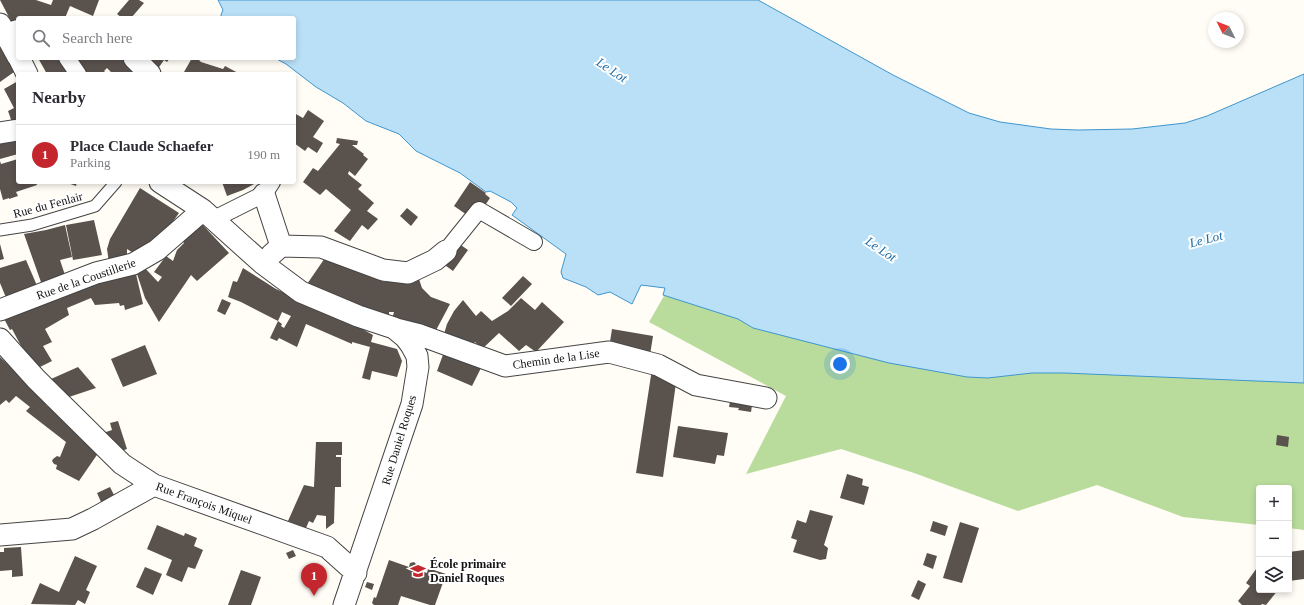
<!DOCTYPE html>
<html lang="en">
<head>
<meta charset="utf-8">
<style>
  :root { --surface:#fff; --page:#f7f7f7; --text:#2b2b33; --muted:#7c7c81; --line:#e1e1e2; --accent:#c4262e }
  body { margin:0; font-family:Georgia,serif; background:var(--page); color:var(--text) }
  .controls { position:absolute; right:12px; bottom:12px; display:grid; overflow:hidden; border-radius:4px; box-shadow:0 2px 6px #0003 }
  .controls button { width:36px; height:36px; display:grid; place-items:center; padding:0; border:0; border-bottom:1px solid var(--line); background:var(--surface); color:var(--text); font:20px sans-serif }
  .compass { position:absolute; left:1208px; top:12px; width:36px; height:36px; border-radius:50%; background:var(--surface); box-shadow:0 2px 6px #0003; rotate:312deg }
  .you { position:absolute; left:840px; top:364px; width:14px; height:14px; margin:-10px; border:3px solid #fff; border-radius:50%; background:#1a73e8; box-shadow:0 0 0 6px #1a73e833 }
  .badge { display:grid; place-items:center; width:26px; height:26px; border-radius:50%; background:var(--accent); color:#fff; font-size:13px; font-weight:700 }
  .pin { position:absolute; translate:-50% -33px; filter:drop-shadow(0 1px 2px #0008) }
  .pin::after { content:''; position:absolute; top:21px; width:14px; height:12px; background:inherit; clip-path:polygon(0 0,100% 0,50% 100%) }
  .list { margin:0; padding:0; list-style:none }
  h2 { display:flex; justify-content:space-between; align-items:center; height:52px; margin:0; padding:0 16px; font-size:17px }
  h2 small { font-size:13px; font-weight:400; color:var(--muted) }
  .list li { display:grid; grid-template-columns:26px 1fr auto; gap:12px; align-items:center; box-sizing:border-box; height:60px; padding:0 16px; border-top:1px solid var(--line) }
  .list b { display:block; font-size:15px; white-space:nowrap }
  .list p { margin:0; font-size:13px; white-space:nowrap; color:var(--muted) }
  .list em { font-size:13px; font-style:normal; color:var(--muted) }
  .icon { flex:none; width:22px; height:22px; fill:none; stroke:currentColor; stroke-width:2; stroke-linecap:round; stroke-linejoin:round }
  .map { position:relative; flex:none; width:1304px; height:605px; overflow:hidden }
  .search { position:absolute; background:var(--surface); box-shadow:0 2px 6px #0003; left:16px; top:16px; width:280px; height:44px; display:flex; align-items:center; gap:10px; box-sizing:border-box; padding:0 14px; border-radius:4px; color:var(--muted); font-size:15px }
  .panel { position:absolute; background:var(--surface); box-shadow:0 2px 6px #0003; left:16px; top:72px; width:280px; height:112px; border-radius:4px }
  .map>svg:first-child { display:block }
  .forest { fill:#b9dc9c }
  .water { fill:#b9e0f7; stroke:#3f96cf }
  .building { fill:#5a524d }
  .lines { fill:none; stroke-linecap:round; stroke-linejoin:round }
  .service-casing { stroke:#444; stroke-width:13 }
  .pedestrian-casing { stroke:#444; stroke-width:18 }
  .minor-casing { stroke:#444; stroke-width:23 }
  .service { stroke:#fff; stroke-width:11 }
  .pedestrian { stroke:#fff; stroke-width:16 }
  .minor { stroke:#fff; stroke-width:21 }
  .labels { text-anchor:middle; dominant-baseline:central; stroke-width:4; stroke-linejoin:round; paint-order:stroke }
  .street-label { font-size:12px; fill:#111; stroke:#fff }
  .poi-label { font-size:12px; font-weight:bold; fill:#111; stroke:#fff; text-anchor:start }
  .water-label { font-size:13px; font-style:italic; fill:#1768a6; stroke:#fff }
</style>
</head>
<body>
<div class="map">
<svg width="1304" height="605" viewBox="0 0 1304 605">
  <rect width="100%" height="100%" fill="#fffdf5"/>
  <path class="forest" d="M679 270 1304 369V530L1289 528V488H1259V525L1183 517 1097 485 1018 511 914 473 841 449 746 474 786 396 649 322Z"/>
  <path class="water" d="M218 0H758L893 75 969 113 1000 122 1051 129 1078 130 1132 129 1185 123 1207 116 1304 74V383L1064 373H1032L988 378 967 377 889 363 753 328 738 319 663 295 665 288 641 285 632 304 610 292 598 295 586 287 563 278 561 272 566 254 512 215 517 208 511 202 490 191 486 192 460 173 416 151 399 134 366 121 343 103 316 87 286 64 275 58H294V18H221V15L223 10Z"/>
  <path class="building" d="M0 0H36L51 5 53 0H99L93 16 70 6 65 18H18V22H12L11 21Z
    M129 0H139L144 3 131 18H122L117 14Z
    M0 43 14 72 0 82Z
    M38 58H59L69 74H47Z
    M71 58H124L135 68 130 74H113L107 68 104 71 107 74H84Z
    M142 58H170L167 62 164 60 157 70Z
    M192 58H197L201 62 223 69 225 66 240 74H188L184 72Z
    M18 81V124L13 125 8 111 14 108 4 89Z
    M308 110 324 121 313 137 323 143 317 153 308 147 305 151 294 143V113L303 118Z
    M18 134V154L0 159V139Z
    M337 138 358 141 357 145H352L364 154 363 155 368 159 355 176 349 171 348 174 362 185 358 189 374 203 367 211 378 219 368 230 362 225 350 241 334 231 351 210 326 189 320 195 303 182 313 168 318 171 340 144 336 143Z
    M18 159V182H36L37 185 16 192 18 196 9 199V198L3 200 0 189V161L1 164Z
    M65 182H77L76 186Z
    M222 182H258L243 190 227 196Z
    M470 182 486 193 485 194 490 198 482 210 470 217 454 206Z
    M140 188 179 213 167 230 138 256 127 249V258L109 263 107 249 110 239Z
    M407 208 418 217 411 226 400 216Z
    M94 220 102 255 73 260 66 225Z
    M200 222 229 253 197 281 191 275 159 322 145 298 135 268 143 266 158 282 162 277 154 272 166 256 173 261 177 250 184 243 182 240Z
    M65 225 72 257 60 260 66 278 42 285 24 234 46 230Z
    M458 243 468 250 453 271 442 263Z
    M0 244 4 259 0 260Z
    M327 255 364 274 385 282H401L419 279 422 288 431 297 450 304 434 334 392 319 394 312H389V318L305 287Z
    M26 260 38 288 7 300 0 283V268Z
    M243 268 276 289 357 326 373 335 371 342 397 349 402 361 397 377 372 371 370 380 362 378 370 347 352 342V344L306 324 297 347 279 338 277 341 270 338 278 321 282 324 281 326 284 328 291 316 282 312 278 321 241 302 228 297 233 281 237 282Z
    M136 274 143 304 125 310 124 305 120 306 119 303 95 305 91 298 67 308 69 315 45 329 52 342 43 346 52 361 34 370 12 329 10 330 2 315 61 291Z
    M523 276 532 284 511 306 502 298Z
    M521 298 535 310 542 302 564 322 536 352 526 345 519 351 499 333 480 351 472 349 477 344 475 342 467 349 456 337 452 340 444 334 447 324 454 311 463 300 476 316 481 311 492 321 508 311Z
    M222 299 231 303 225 315 217 311Z
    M612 329 653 336 650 355 609 348Z
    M145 345 157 374 123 387 111 359Z
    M444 352 481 368 472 386 437 371Z
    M0 357 40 394 46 405 101 449 79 481 56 469 57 465 54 464 52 461 53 459 57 456 60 457 66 442 26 411 30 407 16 396 9 403 6 400 0 405Z
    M78 367 96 388 66 398 51 379Z
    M652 369 676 383 663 477 636 473Z
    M731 396 753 399 751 412 738 410 739 408 729 407Z
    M118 421 127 449 118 452 100 434 112 430 110 423Z
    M678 426 728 433 724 456 717 455 715 464 673 457Z
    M1277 435 1289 437 1288 447 1276 445Z
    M316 442H342V455H336V457H341V487H335L334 523 326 529V516L317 515 313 523 309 521 306 528 288 521 304 485 314 487Z
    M847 474 863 479 862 485 869 487 864 505 840 498Z
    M110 487 114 495 101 502 97 493Z
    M810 510 833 516 824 545 828 548 826 559 820 560 793 552 797 540 791 538 797 520 806 523Z
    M933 521 948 526 945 536 930 531Z
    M960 522 979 528 962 583 943 578Z
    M157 525 184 536 185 533 197 538 194 546 203 550 195 569 188 567 182 582 166 575 172 560 147 549Z
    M21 547 23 576 12 577V570L0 571V552H4V548Z
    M293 550 296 556 289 559 286 553Z
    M1304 550V579L1289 581V552Z
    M927 553 937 556 933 569 923 565Z
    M75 556 97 566 86 590 90 592 85 604 78 600 75 605 31 604 40 583 59 592Z
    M389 560 409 567 410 563 414 562 416 564 415 569 427 573 428 568 446 574 435 605H430L401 596 398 605H374L372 603 374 597 376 598Z
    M1259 565V590H1278L1266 605 1262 604 1261 605H1242L1238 601 1250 586 1246 583Z
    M145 567 162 574 153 595 136 587Z
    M241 570 261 577 251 605H228Z
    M918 580 926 584 919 600 911 596Z
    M367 582 374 584 372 590 365 587Z"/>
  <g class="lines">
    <g class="service-casing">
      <path id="service" d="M0 230 32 225 95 206 116 182"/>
    </g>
    <g class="pedestrian-casing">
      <path id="pedestrian" d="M4 32 18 28
        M67 58 78 74
        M214 219 264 194 272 182
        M446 251 479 210 534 242"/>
    </g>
    <g class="minor-casing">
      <path id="minor" d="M0 24 18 57
        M19 58 27 74
        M134 58 150 74
        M0 133 18 130
        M160 182 203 210 262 263 301 292 358 316 394 328 405 337 411 345 417 356 418 367 412 404 344 605
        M264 194 281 246 271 255
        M281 246 321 247 383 270 408 273 435 260 446 251
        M0 310 96 273 133 264 157 250 203 210
        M396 329 420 335 505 366 609 352 658 365 696 385 766 398
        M0 339 36 379 122 464 154 485 327 547 356 573
        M0 535 72 529 93 519 154 485"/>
    </g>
    <use href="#service" class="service"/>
    <use href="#pedestrian" class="pedestrian"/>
    <use href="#minor" class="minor"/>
  </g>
  <defs>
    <g id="school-bare" transform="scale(1.2)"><path d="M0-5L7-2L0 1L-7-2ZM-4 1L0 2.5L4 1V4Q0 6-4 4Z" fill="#c4262e" stroke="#fff" stroke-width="2.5" paint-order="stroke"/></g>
  </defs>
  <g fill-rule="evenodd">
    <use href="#school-bare" x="418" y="571"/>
  </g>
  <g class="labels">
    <g class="street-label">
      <text transform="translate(48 205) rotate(-15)">Rue du Fenlair</text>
      <text transform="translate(86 279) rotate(-19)">Rue de la Coustillerie</text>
      <text transform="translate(556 359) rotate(-8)">Chemin de la Lise</text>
      <text transform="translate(399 440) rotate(-73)">Rue Daniel Roques</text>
      <text transform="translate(204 503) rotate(20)">Rue François Miquel</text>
    </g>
    <g class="poi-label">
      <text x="430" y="564">École primaire<tspan x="430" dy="14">Daniel Roques</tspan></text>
    </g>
    <g class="water-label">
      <text transform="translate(612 70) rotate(34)">Le Lot</text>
      <text transform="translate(1206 239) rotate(-14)">Le Lot</text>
      <text transform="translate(881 249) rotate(34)">Le Lot</text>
    </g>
  </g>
</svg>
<div class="controls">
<button>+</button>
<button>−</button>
<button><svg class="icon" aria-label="layers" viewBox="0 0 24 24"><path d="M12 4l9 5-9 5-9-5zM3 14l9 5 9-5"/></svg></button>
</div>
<svg class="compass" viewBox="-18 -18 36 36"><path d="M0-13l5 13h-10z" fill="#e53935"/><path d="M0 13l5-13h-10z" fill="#7c7c81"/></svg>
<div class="you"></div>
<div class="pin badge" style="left:314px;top:596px">1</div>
<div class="search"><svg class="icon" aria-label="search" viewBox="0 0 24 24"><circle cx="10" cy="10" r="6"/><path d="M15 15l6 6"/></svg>Search here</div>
<section class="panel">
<h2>Nearby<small></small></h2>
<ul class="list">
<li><span class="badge">1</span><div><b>Place Claude Schaefer</b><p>Parking</p></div><em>190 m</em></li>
</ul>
</section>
</div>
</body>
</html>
